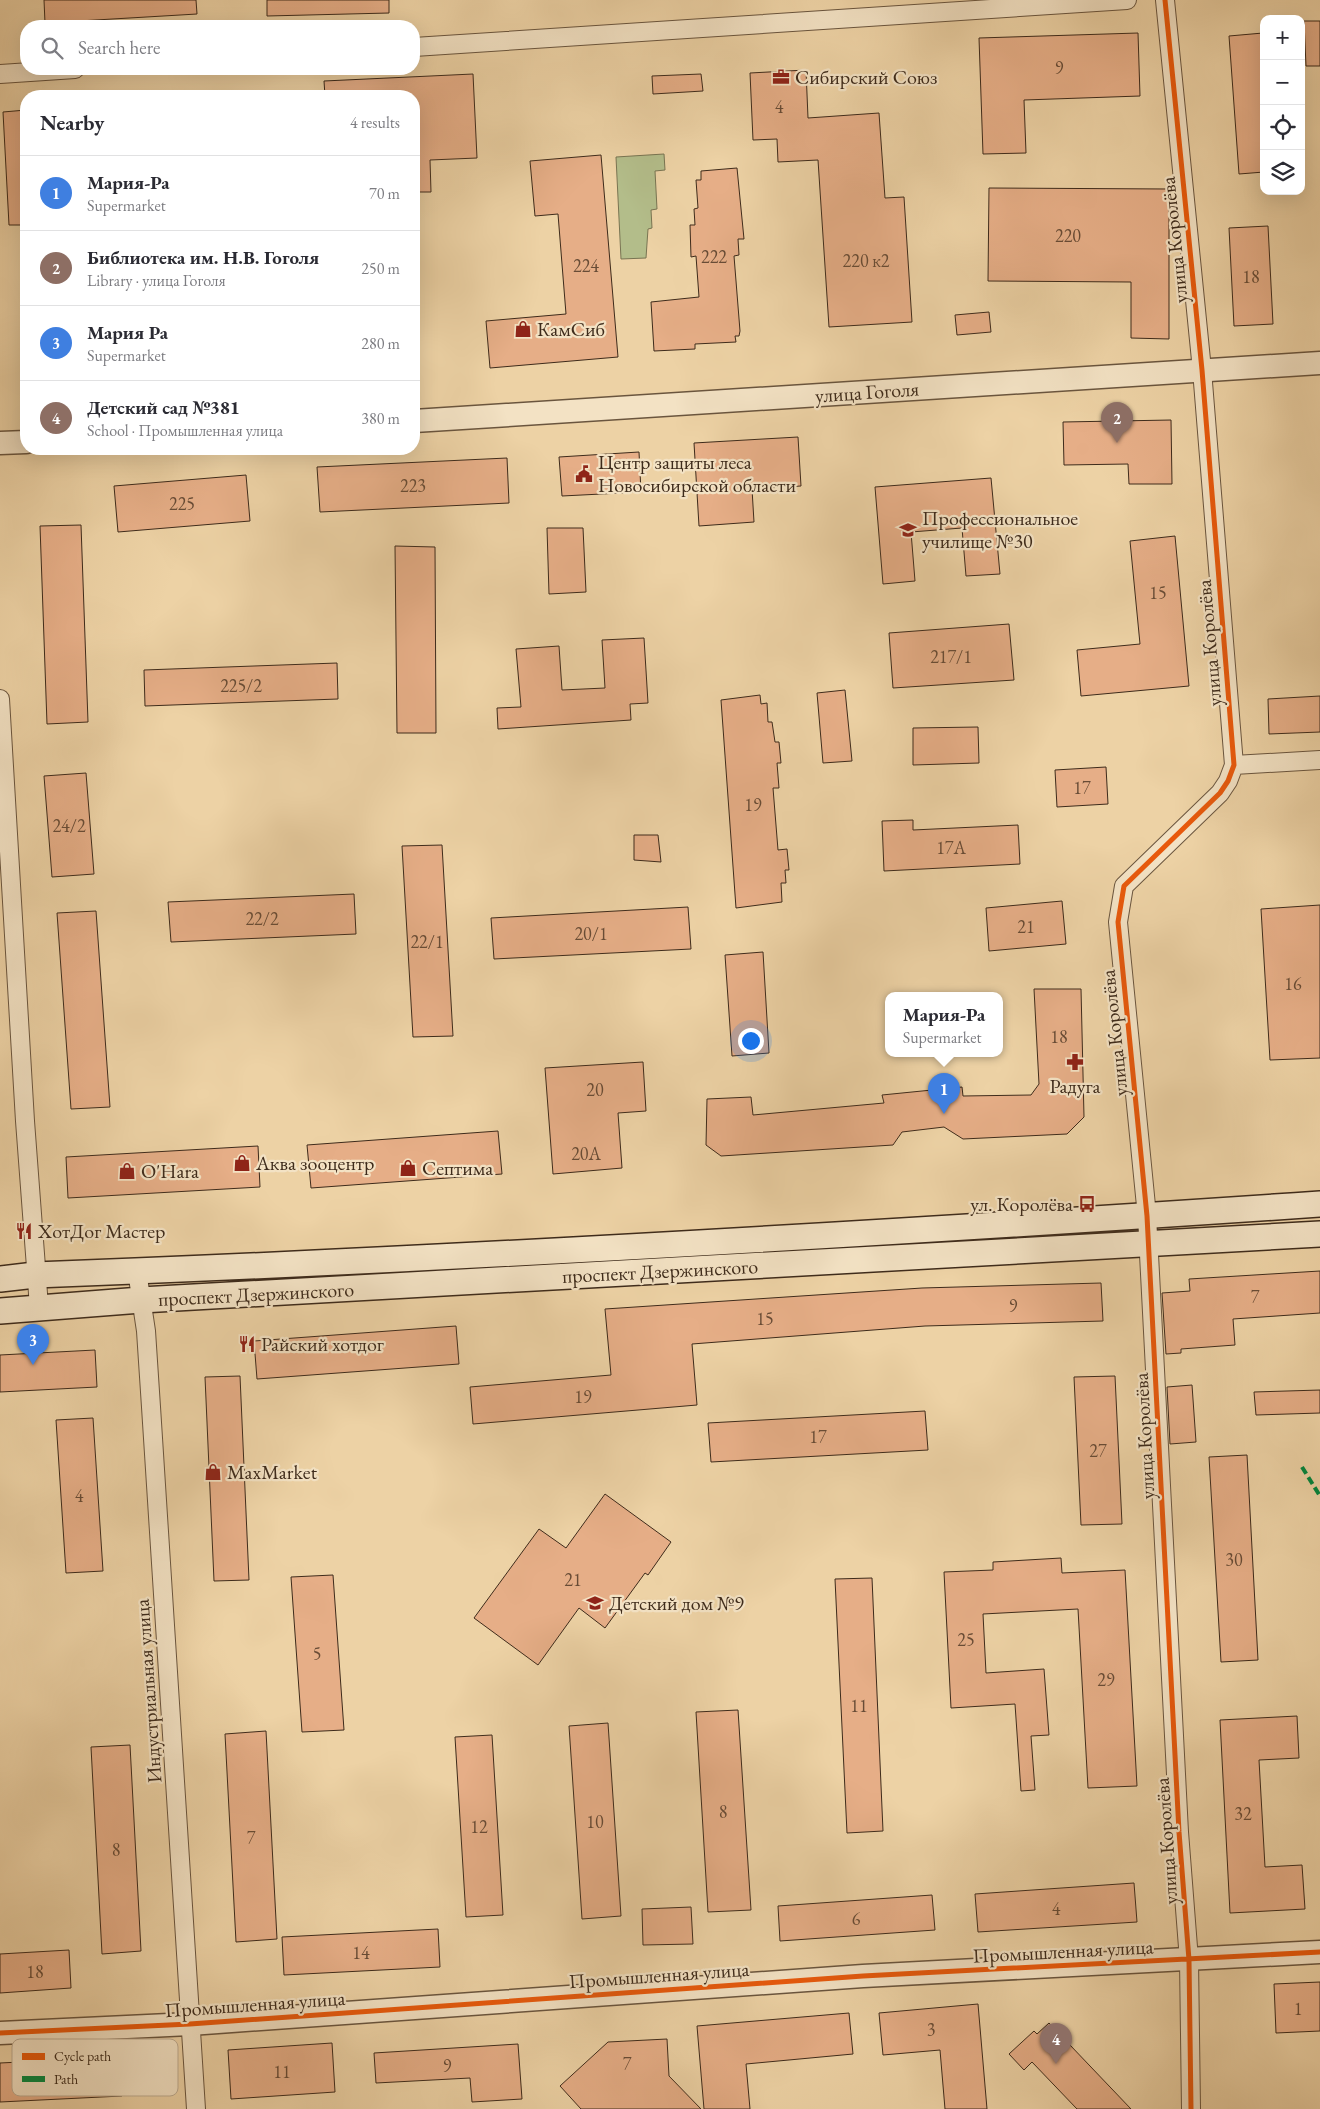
<!DOCTYPE html>
<html lang="en">
<head>
<meta charset="utf-8">
<style>
  :root { --surface:#fff; --page:#f2f2f3; --text:#2b2b33; --muted:#7c7c81; --line:#e1e1e2; --accent:#8f2418 }
  body { margin:0; font-family:"EB Garamond",serif; background:var(--page); color:var(--text) }
  .controls { position:absolute; right:15px; top:15px; display:grid; overflow:hidden; border-radius:10px; box-shadow:0 5px 20px #0002 }
  .controls button { width:45px; height:45px; display:grid; place-items:center; padding:0; border:0; border-bottom:1px solid var(--line); background:var(--surface); color:var(--text); font:25px sans-serif }
  .you { position:absolute; left:750px; top:1040px; width:18px; height:18px; margin:-12px; border:4px solid #fff; border-radius:50%; background:#1a73e8; box-shadow:0 0 0 8px #1a73e833 }
  .badge { display:grid; place-items:center; width:32px; height:32px; border-radius:50%; background:var(--accent); color:#fff; font-size:16px; font-weight:700 }
  .pin { position:absolute; translate:-50% -41px; filter:drop-shadow(0 1px 2px #0008) }
  .pin::after { content:''; position:absolute; top:26px; width:18px; height:15px; background:inherit; clip-path:polygon(0 0,100% 0,50% 100%) }
  .popup { position:absolute; left:885px; top:992px; width:118px; height:65px; box-sizing:border-box; display:grid; place-content:center; border-radius:10px; background:var(--surface); filter:drop-shadow(0 1px 4px #0005); font-size:16px; white-space:nowrap; color:var(--muted) }
  .popup b { font-size:19px; color:var(--text) }
  .popup::after { content:''; position:absolute; left:50%; top:100%; margin-left:-10px; border:10px solid transparent; border-top-color:var(--surface) }
  .list { margin:0; padding:0; list-style:none }
  h2 { display:flex; justify-content:space-between; align-items:center; height:65px; margin:0; padding:0 20px; font-size:21px }
  h2 small { font-size:16px; font-weight:400; color:var(--muted) }
  .list li { display:grid; grid-template-columns:32px 1fr auto; gap:15px; align-items:center; box-sizing:border-box; height:75px; padding:0 20px; border-top:1px solid var(--line) }
  .list b { display:block; font-size:19px; white-space:nowrap }
  .list p { margin:0; font-size:16px; white-space:nowrap; color:var(--muted) }
  .list em { font-size:16px; font-style:normal; color:var(--muted) }
  .icon { flex:none; width:28px; height:28px; fill:none; stroke:currentColor; stroke-width:2; stroke-linecap:round; stroke-linejoin:round }
  .map { position:relative; flex:none; width:1320px; height:2109px; overflow:hidden }
  .search { position:absolute; background:var(--surface); box-shadow:0 5px 20px #0002; left:20px; top:20px; width:400px; height:55px; display:flex; align-items:center; gap:12px; box-sizing:border-box; padding:0 18px; border-radius:20px; color:var(--muted); font-size:19px }
  .panel { position:absolute; background:var(--surface); box-shadow:0 5px 20px #0002; left:20px; top:90px; width:400px; height:365px; border-radius:20px }
  .map>svg:first-child { display:block }
  .green { fill:#b3bd8a; stroke:#787452 }
  .building { fill:#e6ae87; stroke:#3e2b1b }
  .lines { fill:none; stroke-linecap:round; stroke-linejoin:round }
  .minor-casing { stroke:#6a553e; stroke-width:20 }
  .tertiary-casing { stroke:#6a553e; stroke-width:25 }
  .secondary-casing { stroke:#3e2b1b; stroke-width:28 }
  .minor { stroke:#f3e2c4; stroke-width:18 }
  .tertiary { stroke:#f3e2c4; stroke-width:22 }
  .secondary { stroke:#f3e2c4; stroke-width:25 }
  .quiet { stroke:#00873e; stroke-width:4; stroke-dasharray:8 4; stroke-linecap:butt }
  .cycleway-casing { stroke:#f3e2c4; stroke-width:8 }
  .cycleway { stroke:#e8590c; stroke-width:5 }
  .labels { text-anchor:middle; dominant-baseline:central; stroke-width:4.5; stroke-linejoin:round; paint-order:stroke }
  .number-label { font-size:18px; fill:#684c36 }
  .poi-label { font-size:20px; fill:#3e2b1b; stroke:#f3e2c4; text-anchor:start }
  .street-label { font-size:20px; fill:#3e2b1b; stroke:#f3e2c4 }
  .key { fill:#f3e2c4; stroke:#bdab91; stroke-width:1 }
  .key-label { font-size:14px; fill:#3e2b1b }
</style>
</head>
<body>
<div class="map">
<svg width="1320" height="2109" viewBox="0 0 1320 2109">
  <rect width="100%" height="100%" fill="#edd2a5"/>
  <filter id="stains"><feTurbulence type="fractalNoise" baseFrequency=".004" numOctaves="4"/><feColorMatrix values="0 0 0 0 .2 0 0 0 0 .09 0 0 0 0 .02 0 0 0 .5 -.17"/></filter>
  <radialGradient id="worn" r=".72"><stop offset=".6" stop-color="#630" stop-opacity="0"/><stop offset="1" stop-color="#630" stop-opacity=".3"/></radialGradient>
  <path class="green" d="M664 154 665 170 655 171 657 209 651 210 652 228 648 229 646 258 621 259 616 157Z"/>
  <path class="building" d="M44 0H196L197 14 45 23Z
    M267 0H389V13L267 16Z
    M1304 21H1320V66H1306Z
    M1138 33 1140 96 1024 100 1026 153 983 154 979 38Z
    M1263 33 1264 172 1239 174 1229 36Z
    M806 70 808 118 879 113 885 198 904 197 912 322 829 327 818 160 778 162 777 139 753 140 750 73Z
    M473 74 477 158 430 160 431 192H414V96H325L324 81Z
    M701 74 703 91 653 94 652 76Z
    M26 110V225H9L3 112Z
    M601 155 618 357 490 368 486 321 566 314 558 214 535 216 530 161Z
    M737 168 744 239H738L739 255 734 256 740 331 739 336H735L736 342 695 344V349L654 351 651 302 699 297 696 256 691 257 690 225H695L694 209 698 208 696 180H701V171Z
    M989 188 1169 189V339L1131 338V282L988 281Z
    M1268 226 1273 324 1234 326 1229 228Z
    M989 312 991 332 957 335 955 315Z
    M1171 420 1172 484H1129L1128 464 1064 465 1063 422Z
    M798 437 801 486 752 489 754 522 699 526 694 443Z
    M639 452 641 492 562 496 559 457Z
    M507 458 509 503 320 512 317 467Z
    M246 475 250 521 118 532 114 486Z
    M991 478 1000 574 966 576 962 528 911 532 915 581 883 584 875 487Z
    M81 525 88 722 47 724 40 526Z
    M547 528H583L586 592 549 594Z
    M1175 536 1189 686 1081 696 1077 650 1140 644 1130 541Z
    M395 546 435 547 436 733H397Z
    M1009 624 1014 680 893 688 889 633Z
    M644 638 648 703 630 704 631 720 498 729 497 708 521 707 516 649 559 646 562 690 605 688 602 640Z
    M337 663 338 699 145 706 144 670Z
    M845 690 852 761 823 763 817 693Z
    M760 695 761 704 767 703 768 722H772L775 742H779L781 763H777L779 788H773L778 850 787 849 789 870H785L786 883H781L782 902 736 908 721 700Z
    M1320 696V732L1269 734 1268 699Z
    M978 727 979 763 913 765V728Z
    M1106 767 1108 804 1057 807 1055 770Z
    M86 773 94 874 52 877 44 776Z
    M913 820V830L1018 825 1020 864 884 871 882 821Z
    M634 835H658L661 862 634 860Z
    M442 845 453 1036 413 1037 402 846Z
    M354 894 356 934 171 942 168 902Z
    M1062 901 1066 944 989 951 986 908Z
    M1320 905V1058L1270 1060 1261 909Z
    M688 907 691 949 494 959 491 918Z
    M96 911 110 1107 71 1109 57 913Z
    M763 952 769 1053 732 1056 725 955Z
    M1034 989H1081L1084 1117 1067 1134 963 1139 944 1127 902 1132 893 1145 721 1156 706 1145 707 1099 751 1097 753 1115 884 1103 882 1095 962 1087 963 1096 1031 1095 1039 1084Z
    M643 1062 646 1111 618 1113 622 1168 553 1174 545 1068Z
    M498 1131 502 1174 311 1188 307 1145Z
    M258 1146 260 1187 68 1198 66 1157Z
    M1320 1271V1313L1233 1319 1235 1345 1181 1349V1353L1166 1354 1162 1293 1190 1291 1189 1279Z
    M1101 1283 1103 1321 925 1326 692 1344 697 1405 473 1424 470 1387 611 1375 605 1309 922 1288Z
    M456 1326 459 1364 257 1379 254 1341Z
    M95 1350 97 1387 0 1392V1355Z
    M240 1376 249 1580 214 1581 205 1377Z
    M1115 1376 1122 1524 1081 1525 1074 1377Z
    M1192 1385 1196 1442 1170 1444 1167 1387Z
    M1320 1390V1413L1256 1415 1254 1392Z
    M925 1411 928 1450 711 1462 708 1423Z
    M93 1418 103 1571 66 1573 56 1420Z
    M1247 1455 1258 1660 1221 1662 1209 1457Z
    M605 1494 671 1542 648 1575 645 1573 605 1628 579 1608 538 1665 474 1618 539 1529 566 1548Z
    M1061 1558 1062 1573 1125 1570 1137 1786 1088 1788 1078 1609 983 1614 986 1673 1044 1669 1049 1735 1031 1736 1035 1790 1021 1791 1015 1704 951 1708 944 1572 993 1570V1562Z
    M333 1575 344 1730 302 1732 291 1577Z
    M872 1578 883 1831 847 1833 835 1579Z
    M738 1710 751 1910 708 1912 696 1712Z
    M1297 1716 1299 1758 1259 1760 1265 1867 1302 1865 1305 1909 1230 1913 1220 1720Z
    M608 1723 621 1916 582 1919 569 1726Z
    M266 1731 277 1939 236 1942 225 1734Z
    M492 1735 503 1915 466 1917 455 1737Z
    M130 1745 141 1951 102 1954 91 1747Z
    M1134 1883 1137 1922 978 1932 975 1894Z
    M932 1895 935 1930 780 1941 778 1906Z
    M691 1907 693 1944 643 1945 642 1909Z
    M438 1929 440 1967 284 1975 282 1937Z
    M69 1950 71 1988 0 1993V1954Z
    M1320 1982V2031L1276 2033 1274 1984Z
    M978 2004 987 2109H945L940 2050 883 2055 879 2013Z
    M849 2013 853 2054 746 2064 750 2109H704L697 2026Z
    M1049 2023 1131 2109H1077L1032 2062 1024 2070 1009 2054 1034 2031 1037 2034Z
    M667 2039 669 2076 701 2109H581L560 2086 608 2042Z
    M332 2043 335 2092 231 2099 228 2050Z
    M518 2044 522 2099 472 2102 470 2078 376 2083 374 2053Z
    M141 2056 142 2074 120 2075 122 2096 0 2102V2063Z"/>
  <g class="lines">
    <g class="minor-casing">
      <path id="minor" d="M1165 0 1202 370 1234 765 1228 781 1220 793 1124 886 1118 922 1147 1216 1179 1832 1189 1960 1191 2109
        M414 47 1127 0
        M0 74 75 69
        M0 699 25 1121 39 1307
        M1234 765 1320 760
        M137 1271 146 1331 151 1407 196 2109"/>
    </g>
    <g class="tertiary-casing">
      <path id="tertiary" d="M414 421 1320 363
        M0 443 26 442
        M0 2033 190 2024 863 1976 1320 1952"/>
    </g>
    <g class="secondary-casing">
      <path id="secondary" d="M0 1279 35 1275C464 1259 892 1233 1320 1204
        M0 1311 141 1300 1320 1234"/>
    </g>
    <use href="#minor" class="minor"/>
    <use href="#tertiary" class="tertiary"/>
    <use href="#secondary" class="secondary"/>
    <path class="quiet" d="M1302 1467 1320 1496"/>
    <g class="cycleway-casing">
      <path id="cycleway" d="M1165 0 1202 370 1234 765 1228 781 1220 793 1124 886 1118 922 1147 1216 1179 1832 1189 1960 1191 2109
        M0 2033 190 2024 863 1976 1320 1952"/>
    </g>
    <use href="#cycleway" class="cycleway"/>
  </g>
  <defs>
    <g id="office-bare" transform="scale(1.35)"><path d="M-6-3h4V-5.5h4V-3h4V5H-6ZM-1-4.5V-3h2v-1.5ZM-6 0V1H6V0Z" fill="#8f2418" stroke="#f3e2c4" stroke-width="2.5" paint-order="stroke"/></g>
    <g id="shop-bare" transform="scale(1.35)"><path d="M-5-2.5h2.3a2.7 3.5 0 0 1 5.4 0H5L5.5 6h-11ZM-1.5-2.5h3a1.5 2.3 0 0 0-3 0Z" fill="#8f2418" stroke="#f3e2c4" stroke-width="2.5" paint-order="stroke"/></g>
    <g id="civic-bare" transform="scale(1.35)"><path d="M-.6-6.5H3V-4.5H.6V-3L4-1V1h2V6H-6V1h2V-1L-.6-3ZM-1.2 2.5V6h2.4V2.5Z" fill="#8f2418" stroke="#f3e2c4" stroke-width="2.5" paint-order="stroke"/></g>
    <g id="university-bare" transform="scale(1.35)"><path d="M0-5L7-2L0 1L-7-2ZM-4 1L0 2.5L4 1V4Q0 6-4 4Z" fill="#8f2418" stroke="#f3e2c4" stroke-width="2.5" paint-order="stroke"/></g>
    <g id="pharmacy-bare" transform="scale(1.35)"><path d="M-2-6h4v4h4v4h-4v4h-4v-4h-4v-4h4Z" fill="#8f2418" stroke="#f3e2c4" stroke-width="2.5" paint-order="stroke"/></g>
    <g id="bus-bare" transform="scale(1.35)"><path d="M-5-6H5V4H4V6H2V4H-2V6H-4V4H-5ZM-3.5-4V0h7V-4ZM-3.5 1.2v1.5H-2V1.2ZM2 1.2v1.5H3.5V1.2Z" fill="#8f2418" stroke="#f3e2c4" stroke-width="2.5" paint-order="stroke"/></g>
    <g id="restaurant-bare" transform="scale(1.35)"><path d="M-5-6h1v4h1v-4h1v4h1v-4h1v5L-1.5 .5V6h-2V.5L-5-1ZM5-6V6H3V1.5H1.5Q1.5-4 5-6Z" fill="#8f2418" stroke="#f3e2c4" stroke-width="2.5" paint-order="stroke"/></g>
    <g id="school-bare" transform="scale(1.35)"><path d="M0-5L7-2L0 1L-7-2ZM-4 1L0 2.5L4 1V4Q0 6-4 4Z" fill="#8f2418" stroke="#f3e2c4" stroke-width="2.5" paint-order="stroke"/></g>
  </defs>
  <g fill-rule="evenodd">
    <use href="#office-bare" x="781" y="77"/>
    <use href="#shop-bare" x="523" y="329"/>
    <use href="#civic-bare" x="584" y="474"/>
    <use href="#university-bare" x="908" y="530"/>
    <use href="#pharmacy-bare" x="1075" y="1062"/>
    <use href="#shop-bare" x="242" y="1163"/>
    <use href="#shop-bare" x="408" y="1168"/>
    <use href="#shop-bare" x="127" y="1171"/>
    <use href="#bus-bare" x="1087" y="1204"/>
    <use href="#restaurant-bare" x="24" y="1231"/>
    <use href="#restaurant-bare" x="247" y="1344"/>
    <use href="#shop-bare" x="213" y="1472"/>
    <use href="#school-bare" x="595" y="1603"/>
  </g>
  <g class="labels">
    <g class="number-label">
      <text x="1059" y="67">9</text>
      <text x="779" y="106">4</text>
      <text x="1068" y="235">220</text>
      <text x="714" y="256">222</text>
      <text x="866" y="260">220 к2</text>
      <text x="586" y="265">224</text>
      <text x="1251" y="276">18</text>
      <text x="413" y="485">223</text>
      <text x="182" y="503">225</text>
      <text x="1158" y="592">15</text>
      <text x="951" y="656">217/1</text>
      <text x="241" y="685">225/2</text>
      <text x="1082" y="787">17</text>
      <text x="753" y="804">19</text>
      <text x="69" y="825">24/2</text>
      <text x="951" y="847">17А</text>
      <text x="262" y="918">22/2</text>
      <text x="1026" y="926">21</text>
      <text x="591" y="933">20/1</text>
      <text x="427" y="941">22/1</text>
      <text x="1293" y="983">16</text>
      <text x="1059" y="1036">18</text>
      <text x="595" y="1089">20</text>
      <text x="586" y="1153">20А</text>
      <text x="1255" y="1296">7</text>
      <text x="1013" y="1305">9</text>
      <text x="765" y="1318">15</text>
      <text x="583" y="1396">19</text>
      <text x="818" y="1436">17</text>
      <text x="1098" y="1450">27</text>
      <text x="79" y="1495">4</text>
      <text x="1234" y="1559">30</text>
      <text x="573" y="1579">21</text>
      <text x="966" y="1639">25</text>
      <text x="317" y="1653">5</text>
      <text x="1106" y="1679">29</text>
      <text x="859" y="1705">11</text>
      <text x="723" y="1811">8</text>
      <text x="1243" y="1813">32</text>
      <text x="595" y="1821">10</text>
      <text x="479" y="1826">12</text>
      <text x="251" y="1837">7</text>
      <text x="116" y="1849">8</text>
      <text x="1056" y="1908">4</text>
      <text x="856" y="1918">6</text>
      <text x="361" y="1952">14</text>
      <text x="35" y="1971">18</text>
      <text x="1298" y="2008">1</text>
      <text x="931" y="2029">3</text>
      <text x="627" y="2063">7</text>
      <text x="447" y="2065">9</text>
      <text x="282" y="2071">11</text>
    </g>
    <g class="poi-label">
      <text x="795" y="77">Сибирский Союз</text>
      <text x="537" y="329">КамСиб</text>
      <text x="598" y="462">Центр защиты леса<tspan x="598" dy="23">Новосибирской области</tspan></text>
      <text x="922" y="518">Профессиональное<tspan x="922" dy="23">училище №30</tspan></text>
      <text x="1075" y="1086" text-anchor="middle">Радуга</text>
      <text x="256" y="1163">Аква зооцентр</text>
      <text x="422" y="1168">Септима</text>
      <text x="141" y="1171">O'Hara</text>
      <text x="1073" y="1204" text-anchor="end">ул. Королёва</text>
      <text x="38" y="1231">ХотДог Мастер</text>
      <text x="261" y="1344">Райский хотдог</text>
      <text x="227" y="1472">MaxMarket</text>
      <text x="609" y="1603">Детский дом №9</text>
    </g>
    <g class="street-label">
      <text transform="translate(1174 240) rotate(-96)">улица Королёва</text>
      <text transform="translate(867 392) rotate(-4)">улица Гоголя</text>
      <text transform="translate(1209 643) rotate(-95)">улица Королёва</text>
      <text transform="translate(1114 1033) rotate(-96)">улица Королёва</text>
      <text transform="translate(660 1271) rotate(-3)">проспект Дзержинского</text>
      <text transform="translate(256 1294) rotate(-3)">проспект Дзержинского</text>
      <text transform="translate(1144 1436) rotate(-93)">улица Королёва</text>
      <text transform="translate(148 1691) rotate(-94)">Индустриальная улица</text>
      <text transform="translate(1166 1841) rotate(-94)">улица Королёва</text>
      <text transform="translate(1063 1951) rotate(-3)">Промышленная улица</text>
      <text transform="translate(659 1975) rotate(-4)">Промышленная улица</text>
      <text transform="translate(255 2004) rotate(-4)">Промышленная улица</text>
    </g>
  </g>
  <rect x="12" y="2039" width="166" height="57" rx="8" class="key"/>
  <rect x="22" y="2053" width="23" height="7" fill="#e8590c"/>
  <rect x="22" y="2076" width="23" height="6" fill="#00873e"/>
  <g class="key-label">
    <text x="54" y="2061">Cycle path</text>
    <text x="54" y="2084">Path</text>
  </g>
  <rect width="100%" height="100%" filter="url(#stains)"/>
  <rect width="100%" height="100%" fill="url(#worn)"/>
</svg>
<div class="controls">
<button>+</button>
<button>−</button>
<button><svg class="icon" aria-label="locate" viewBox="0 0 24 24"><circle cx="12" cy="12" r="6"/><path d="M12 2v4M12 18v4M2 12h4M18 12h4"/></svg></button>
<button><svg class="icon" aria-label="layers" viewBox="0 0 24 24"><path d="M12 4l9 5-9 5-9-5zM3 14l9 5 9-5"/></svg></button>
</div>
<div class="you"></div>
<div class="pin badge" style="left:944px;top:1114px;background:#3f7fe0">1</div>
<div class="popup"><b>Мария-Ра</b>Supermarket</div>
<div class="pin badge" style="left:1117px;top:443px;background:#8d6e63">2</div>
<div class="pin badge" style="left:33px;top:1365px;background:#3f7fe0">3</div>
<div class="pin badge" style="left:1056px;top:2064px;background:#8d6e63">4</div>
<div class="search"><svg class="icon" aria-label="search" viewBox="0 0 24 24"><circle cx="10" cy="10" r="6"/><path d="M15 15l6 6"/></svg>Search here</div>
<section class="panel">
<h2>Nearby<small>4 results</small></h2>
<ul class="list">
<li><span class="badge" style="background:#3f7fe0">1</span><div><b>Мария-Ра</b><p>Supermarket</p></div><em>70 m</em></li>
<li><span class="badge" style="background:#8d6e63">2</span><div><b>Библиотека им. Н.В. Гоголя</b><p>Library · улица Гоголя</p></div><em>250 m</em></li>
<li><span class="badge" style="background:#3f7fe0">3</span><div><b>Мария Ра</b><p>Supermarket</p></div><em>280 m</em></li>
<li><span class="badge" style="background:#8d6e63">4</span><div><b>Детский сад №381</b><p>School · Промышленная улица</p></div><em>380 m</em></li>
</ul>
</section>
</div>
</body>
</html>
